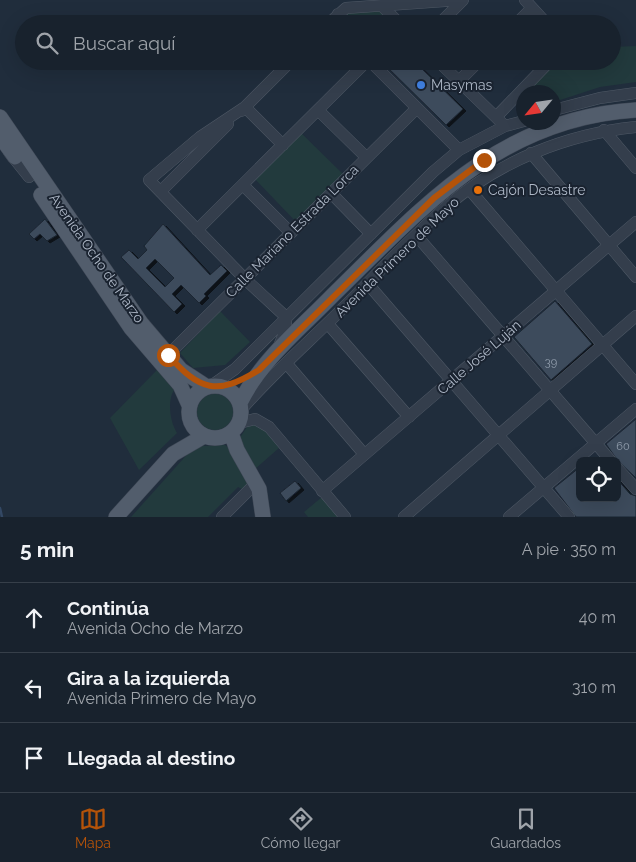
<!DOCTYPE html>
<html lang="es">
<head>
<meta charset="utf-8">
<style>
  :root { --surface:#18222d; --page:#252f39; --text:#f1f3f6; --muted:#9fa4aa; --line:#363f49; --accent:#b45309 }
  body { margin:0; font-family:Raleway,sans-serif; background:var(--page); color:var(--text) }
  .controls { position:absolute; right:15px; bottom:15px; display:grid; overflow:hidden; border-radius:8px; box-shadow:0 5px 20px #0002 }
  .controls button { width:45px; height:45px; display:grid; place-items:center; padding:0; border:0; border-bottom:1px solid var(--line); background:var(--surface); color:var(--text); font:25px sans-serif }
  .compass { position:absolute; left:516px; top:85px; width:45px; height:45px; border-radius:50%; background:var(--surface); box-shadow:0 5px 20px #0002; rotate:241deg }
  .stop { position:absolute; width:15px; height:15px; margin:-11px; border:4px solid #b45309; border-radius:50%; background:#fff }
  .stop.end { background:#b45309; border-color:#fff; box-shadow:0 1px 5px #0008 }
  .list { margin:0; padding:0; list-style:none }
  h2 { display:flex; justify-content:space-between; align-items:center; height:65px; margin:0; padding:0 20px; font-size:21px }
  h2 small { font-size:16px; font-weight:400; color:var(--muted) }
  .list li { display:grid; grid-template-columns:32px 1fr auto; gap:15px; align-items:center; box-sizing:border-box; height:70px; padding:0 20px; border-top:1px solid var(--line) }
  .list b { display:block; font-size:19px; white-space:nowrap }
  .list p { margin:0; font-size:16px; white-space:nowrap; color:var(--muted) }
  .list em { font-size:16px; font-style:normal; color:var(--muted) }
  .icon { flex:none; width:28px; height:28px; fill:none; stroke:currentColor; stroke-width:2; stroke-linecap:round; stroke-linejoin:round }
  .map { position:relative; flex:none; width:636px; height:517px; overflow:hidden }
  .search { position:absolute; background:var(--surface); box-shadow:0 5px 20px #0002; left:15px; right:15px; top:15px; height:55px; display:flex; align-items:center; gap:12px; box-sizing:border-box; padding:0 18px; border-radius:28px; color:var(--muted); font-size:19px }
  .sheet { height:275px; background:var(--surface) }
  nav { display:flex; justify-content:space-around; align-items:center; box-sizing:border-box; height:70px; border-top:1px solid var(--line); background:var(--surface); font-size:14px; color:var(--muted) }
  nav a { display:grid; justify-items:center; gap:2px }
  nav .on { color:var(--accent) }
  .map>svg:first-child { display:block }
  .green { fill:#223a3d }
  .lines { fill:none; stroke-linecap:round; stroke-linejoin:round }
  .stream { stroke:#334864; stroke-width:2.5 }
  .building { fill:#3c4b5b; stroke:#1c2532; fill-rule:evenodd; filter:url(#shadow) }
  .minor-casing { stroke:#4f5966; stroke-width:12 }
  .major-casing { stroke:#3e4755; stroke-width:16 }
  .minor { stroke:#343e4c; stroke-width:11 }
  .major { stroke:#525d6c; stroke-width:15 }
  .route { stroke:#b45309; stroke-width:6 }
  .shop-dot { fill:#3f7fe0; stroke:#1a2330; stroke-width:2 }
  .food-dot { fill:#e8710a; stroke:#1a2330; stroke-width:2 }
  .labels { text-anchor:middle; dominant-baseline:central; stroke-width:4; stroke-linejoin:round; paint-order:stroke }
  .number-label { font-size:11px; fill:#929ead }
  .poi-label { font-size:14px; fill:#afb9c8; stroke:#1a2330; text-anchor:start }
  .street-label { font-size:14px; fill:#afb9c8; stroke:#1a2330 }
</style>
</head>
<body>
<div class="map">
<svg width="636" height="517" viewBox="0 0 636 517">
  <defs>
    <filter id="shadow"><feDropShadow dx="3" dy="2" stdDeviation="0" flood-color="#0009"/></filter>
  </defs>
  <rect width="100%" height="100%" fill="#202d3c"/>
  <path class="green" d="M382 6 400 24H347L346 8Z
    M636 46V82L600 87 554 102V92H528L557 61H612V47Z
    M298 130 346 177 299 225 252 176Z
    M220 311 250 342 225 365 193 368 180 353Z
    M157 370 174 390C167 401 170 422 177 433L139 470 110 418Z
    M197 412a18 18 0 1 1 36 0a18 18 0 1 1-36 0Z
    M258 422 279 448 255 469 239 439 249 424Z
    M225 445 231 450 249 483 244 490 238 487 208 517H131L192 449 203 446Z
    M322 497 338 517H308L304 512Z"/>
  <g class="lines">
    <path class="stream" d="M0 508 2 517"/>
  </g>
  <path class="building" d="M381 61H414L463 109 446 125Z
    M45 219 57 235 47 241 40 234 34 239 29 234Z
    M163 224 210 275 221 265 227 271 204 294 206 296 199 303 181 285 172 294 182 304 174 312 121 257 129 250 138 259 147 250 144 246ZM155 259 174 278 165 287 146 268Z
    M555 301 592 344 551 380 514 337Z
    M636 419V478L618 461 606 444Z
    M580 467V498H617V479L630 494 636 496V517H576L554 488Z
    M295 481 301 488 286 501 280 493Z"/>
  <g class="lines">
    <g class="minor-casing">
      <path id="minor" d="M525 0 547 24
        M382 6 400 24
        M338 14 347 24
        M328 24 346 8 459 0
        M439 24 463 0
        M516 24 532 8
        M370 61 459 150
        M438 61 505 126
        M459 81 479 61
        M318 110 366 157
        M554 110 600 98 636 93
        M241 111 291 61
        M496 117 550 61
        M604 130 636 168
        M9 152 29 177
        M531 153 636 277
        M243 185 291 233
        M469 189 636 384
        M161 191 228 124
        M331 193 371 234
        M197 230 367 61
        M416 235 611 461
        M368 284 569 517
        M328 324 409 417
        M279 346 286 329V317L245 279 149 180 200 137 245 107 283 145
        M168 355 417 108
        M287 364 364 454
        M211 386 235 369 433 172 459 150 505 126 524 121
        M241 410C272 374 309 342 343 308 377 274 410 238 446 207 499 161 567 134 636 127
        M239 423 255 419 269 427 345 517
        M617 468 636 489
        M322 491 636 222
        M222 517 256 483
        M404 517 636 316
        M509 517 636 409"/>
    </g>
    <g class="major-casing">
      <path id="major" d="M0 117 141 323 181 370 207 387
        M0 136 15 157
        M41 195 131 328 180 385 189 405
        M189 412a26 26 0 1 1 52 0a26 26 0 1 1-52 0Z
        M240 403C261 360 300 329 333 295 423 207 500 118 636 110
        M231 433 237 450 259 489 263 517
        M116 517 173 454 204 436"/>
    </g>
    <use href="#minor" class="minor"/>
    <use href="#major" class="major"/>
  </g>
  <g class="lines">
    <path class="route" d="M168 355C200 391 217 396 259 370L434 198 484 160"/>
  </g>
  <circle class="shop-dot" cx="421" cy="85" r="5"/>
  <circle class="food-dot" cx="478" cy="190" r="5"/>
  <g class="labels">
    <g class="number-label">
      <text x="551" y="362">39</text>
      <text x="623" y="446">60</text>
    </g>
    <g class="poi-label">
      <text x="431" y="85">Masymas</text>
      <text x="488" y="190">Cajón Desastre</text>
    </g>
    <g class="street-label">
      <text transform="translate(292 231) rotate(-45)">Calle Mariano Estrada Lorca</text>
      <text transform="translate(397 257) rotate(-44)">Avenida Primero de Mayo</text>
      <text transform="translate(97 258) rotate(55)">Avenida Ocho de Marzo</text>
      <text transform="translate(479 357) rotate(-41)">Calle José Luján</text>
    </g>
  </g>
</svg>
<div class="controls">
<button><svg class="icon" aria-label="locate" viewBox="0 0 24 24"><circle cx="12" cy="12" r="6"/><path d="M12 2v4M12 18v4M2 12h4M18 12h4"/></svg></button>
</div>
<svg class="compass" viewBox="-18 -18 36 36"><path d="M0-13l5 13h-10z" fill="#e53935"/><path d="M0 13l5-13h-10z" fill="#9fa4aa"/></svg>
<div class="stop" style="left:168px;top:355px"></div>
<div class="stop end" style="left:484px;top:160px"></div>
<div class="search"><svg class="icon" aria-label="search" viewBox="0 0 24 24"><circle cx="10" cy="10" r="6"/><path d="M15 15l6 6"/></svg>Buscar aquí</div>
</div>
<section class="sheet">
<h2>5 min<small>A pie · 350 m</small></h2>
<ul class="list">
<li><svg class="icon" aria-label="ahead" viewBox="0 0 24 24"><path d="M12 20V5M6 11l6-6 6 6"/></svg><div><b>Continúa</b><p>Avenida Ocho de Marzo</p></div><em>40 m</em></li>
<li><svg class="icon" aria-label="left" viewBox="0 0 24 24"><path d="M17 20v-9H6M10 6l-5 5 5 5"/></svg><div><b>Gira a la izquierda</b><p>Avenida Primero de Mayo</p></div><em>310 m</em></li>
<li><svg class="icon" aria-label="arrive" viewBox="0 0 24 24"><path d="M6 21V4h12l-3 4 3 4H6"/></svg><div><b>Llegada al destino</b></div></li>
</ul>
</section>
<nav>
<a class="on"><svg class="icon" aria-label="map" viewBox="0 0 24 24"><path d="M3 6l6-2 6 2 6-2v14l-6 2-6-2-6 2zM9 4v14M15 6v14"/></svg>Mapa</a>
<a><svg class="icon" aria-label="directions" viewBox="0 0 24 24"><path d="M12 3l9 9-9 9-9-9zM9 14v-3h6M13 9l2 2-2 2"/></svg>Cómo llegar</a>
<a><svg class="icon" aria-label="saved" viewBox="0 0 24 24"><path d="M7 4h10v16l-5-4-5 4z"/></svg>Guardados</a>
</nav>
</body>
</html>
